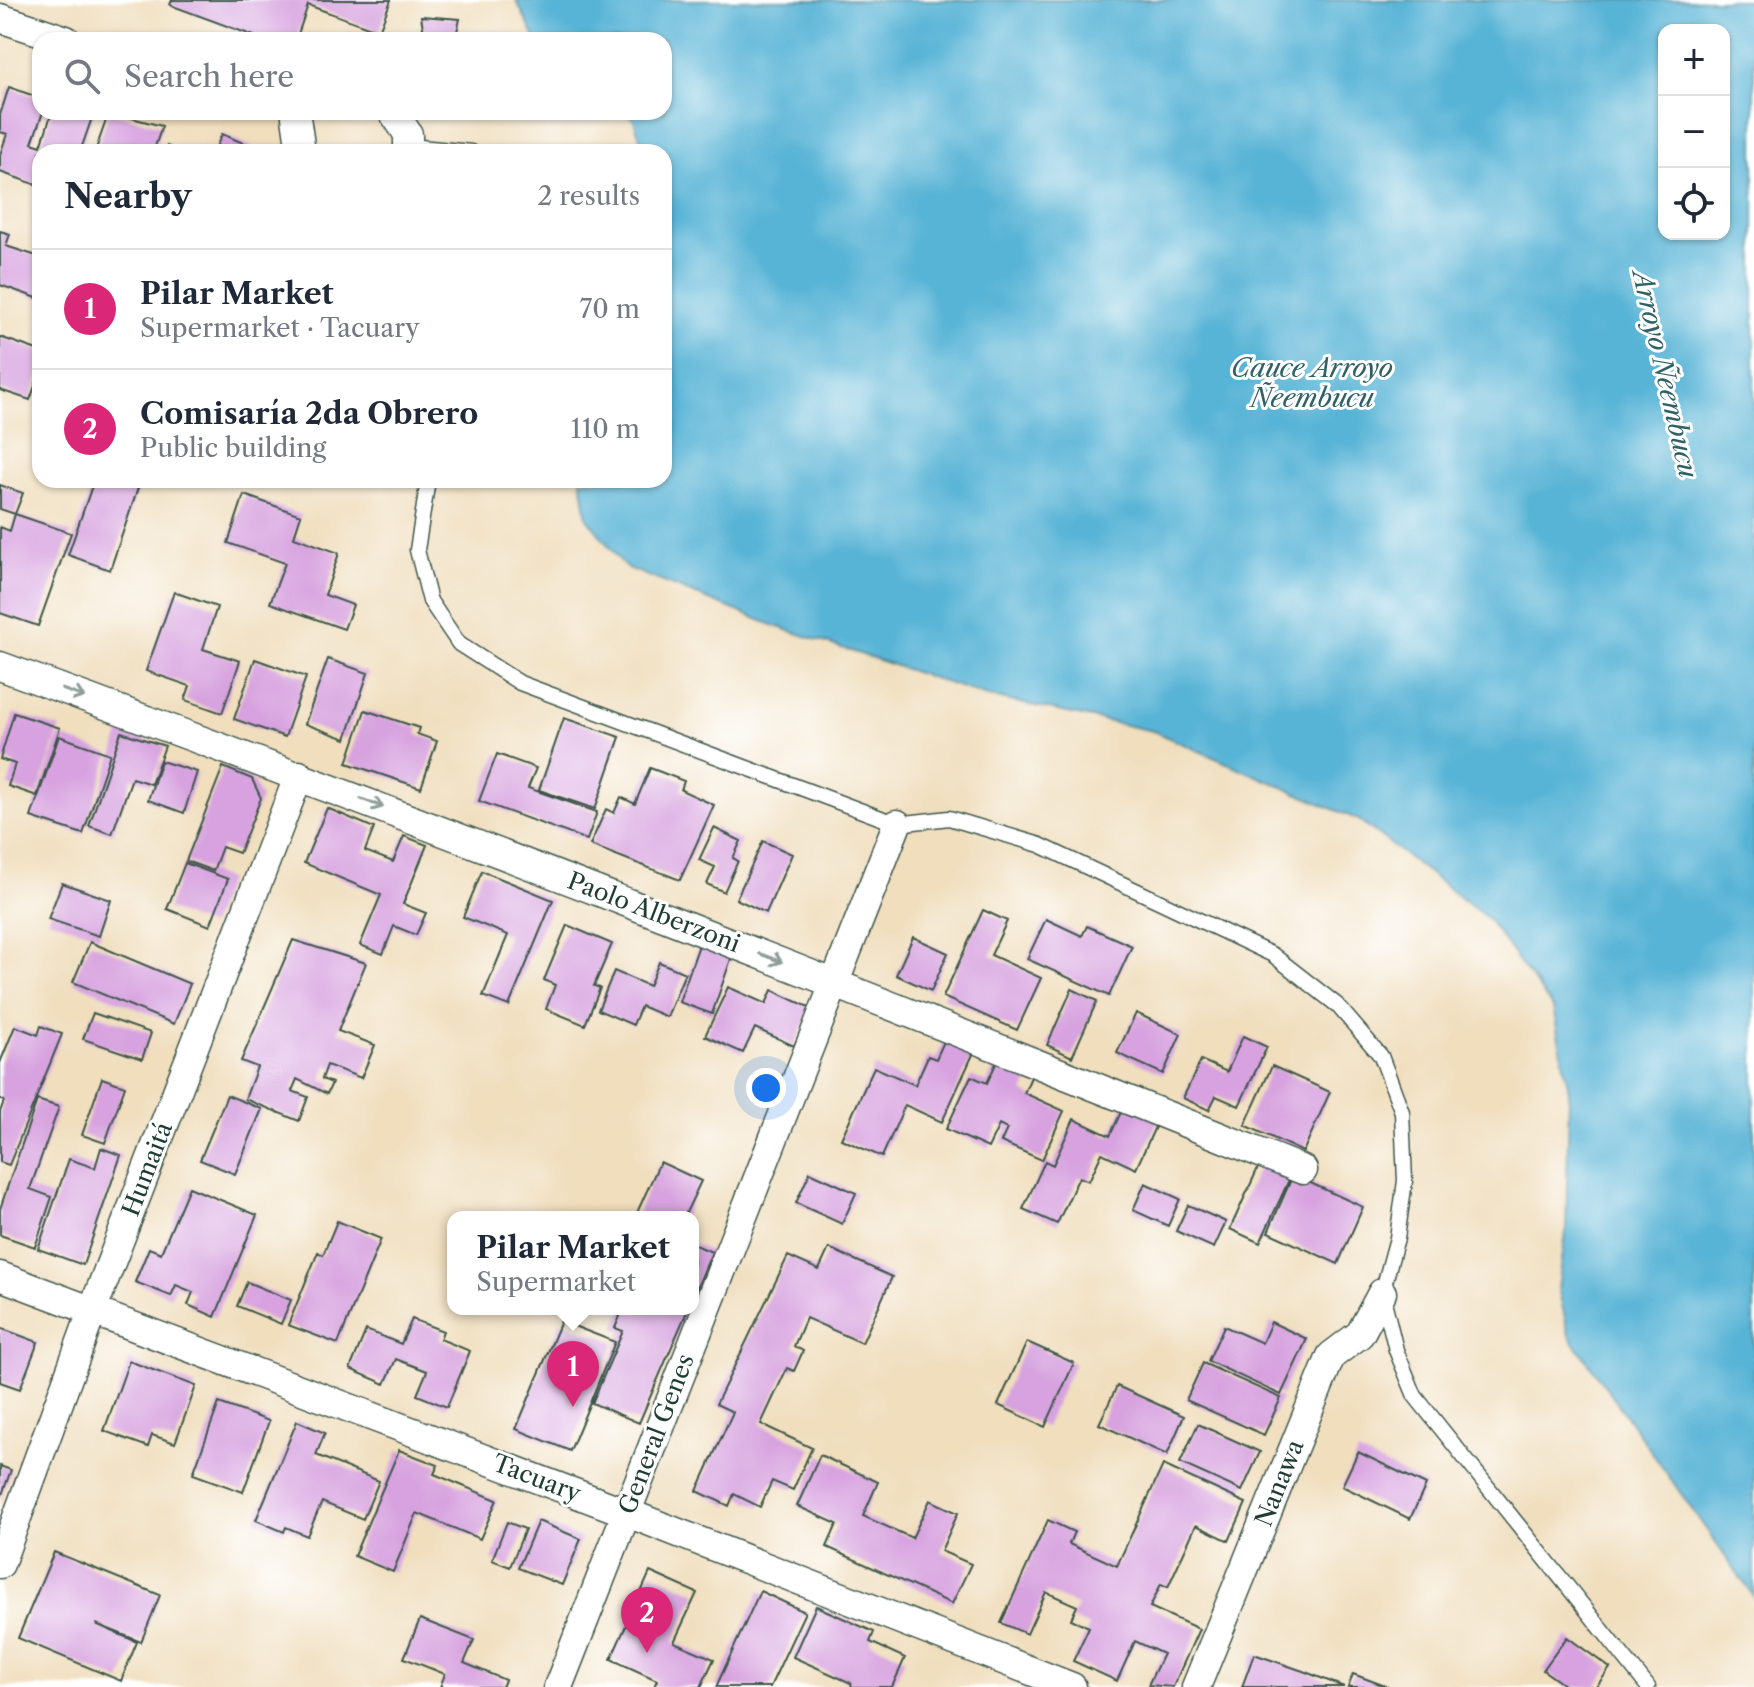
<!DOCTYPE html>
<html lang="en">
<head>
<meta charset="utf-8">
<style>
  :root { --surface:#fff; --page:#f6f6f7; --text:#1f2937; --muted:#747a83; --line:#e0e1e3; --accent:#db2777 }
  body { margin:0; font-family:"Libre Caslon Text",serif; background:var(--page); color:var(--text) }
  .controls { position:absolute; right:24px; top:24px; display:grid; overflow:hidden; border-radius:16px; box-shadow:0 2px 6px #0004 }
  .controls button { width:72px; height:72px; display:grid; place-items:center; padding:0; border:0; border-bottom:2px solid var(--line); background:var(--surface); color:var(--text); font:40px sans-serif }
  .you { position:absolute; left:766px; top:1088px; width:28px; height:28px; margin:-20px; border:6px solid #fff; border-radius:50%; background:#1a73e8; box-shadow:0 0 0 12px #1a73e833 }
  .badge { display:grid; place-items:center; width:52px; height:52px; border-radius:50%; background:var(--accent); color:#fff; font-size:26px; font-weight:700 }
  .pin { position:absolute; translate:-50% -66px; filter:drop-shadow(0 2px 4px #0008) }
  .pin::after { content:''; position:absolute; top:42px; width:28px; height:24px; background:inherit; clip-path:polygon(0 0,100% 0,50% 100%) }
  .popup { position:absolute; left:447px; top:1211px; width:252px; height:104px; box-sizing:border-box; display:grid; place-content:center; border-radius:16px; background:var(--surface); filter:drop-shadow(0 2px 6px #0005); font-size:26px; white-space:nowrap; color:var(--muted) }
  .popup b { font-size:30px; color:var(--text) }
  .popup::after { content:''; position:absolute; left:50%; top:100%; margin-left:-16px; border:16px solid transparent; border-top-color:var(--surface) }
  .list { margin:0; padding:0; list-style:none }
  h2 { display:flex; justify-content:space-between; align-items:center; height:104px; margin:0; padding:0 32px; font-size:34px }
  h2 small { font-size:26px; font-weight:400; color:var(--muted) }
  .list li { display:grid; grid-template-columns:52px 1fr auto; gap:24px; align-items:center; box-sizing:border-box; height:120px; padding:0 32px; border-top:2px solid var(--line) }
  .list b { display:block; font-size:30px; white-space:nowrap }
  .list p { margin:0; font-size:26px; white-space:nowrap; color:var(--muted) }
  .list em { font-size:26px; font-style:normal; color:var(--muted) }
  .icon { flex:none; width:44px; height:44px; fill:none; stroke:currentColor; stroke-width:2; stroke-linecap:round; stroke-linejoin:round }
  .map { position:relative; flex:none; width:1754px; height:1687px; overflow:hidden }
  .search { position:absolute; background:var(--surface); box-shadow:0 2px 6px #0004; left:32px; top:32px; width:640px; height:88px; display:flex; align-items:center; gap:20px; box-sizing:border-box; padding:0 28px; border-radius:24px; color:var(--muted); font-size:30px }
  .panel { position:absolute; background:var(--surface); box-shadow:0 2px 6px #0004; left:32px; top:144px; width:640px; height:344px; border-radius:24px }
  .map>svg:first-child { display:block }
  .water { fill:#58b4d6; stroke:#3c7885; stroke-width:2; fill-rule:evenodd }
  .building { fill:#d7a2df }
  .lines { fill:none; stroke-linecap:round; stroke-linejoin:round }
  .service-casing { stroke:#3e5549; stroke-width:17 }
  .minor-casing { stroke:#3e5549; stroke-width:31 }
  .service { stroke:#fff; stroke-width:14 }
  .minor { stroke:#fff; stroke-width:28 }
  .oneway { stroke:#8f9e9a }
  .labels { text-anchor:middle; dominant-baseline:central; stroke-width:6; stroke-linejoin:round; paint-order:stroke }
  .street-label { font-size:24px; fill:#1f3d34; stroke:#fff }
  .water-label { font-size:26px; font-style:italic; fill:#306165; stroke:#fff }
</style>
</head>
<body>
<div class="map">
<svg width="1754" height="1687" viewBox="0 0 1754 1687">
  <rect width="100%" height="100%" fill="#fff"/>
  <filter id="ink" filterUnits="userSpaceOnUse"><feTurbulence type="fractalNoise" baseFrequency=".0125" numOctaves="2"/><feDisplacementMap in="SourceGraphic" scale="16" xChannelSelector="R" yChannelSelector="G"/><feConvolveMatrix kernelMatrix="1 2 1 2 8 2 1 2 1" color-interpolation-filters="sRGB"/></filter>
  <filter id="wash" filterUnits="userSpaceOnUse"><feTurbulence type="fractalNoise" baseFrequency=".006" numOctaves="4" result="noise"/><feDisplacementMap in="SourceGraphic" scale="32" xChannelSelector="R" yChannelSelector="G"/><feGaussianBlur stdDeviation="1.8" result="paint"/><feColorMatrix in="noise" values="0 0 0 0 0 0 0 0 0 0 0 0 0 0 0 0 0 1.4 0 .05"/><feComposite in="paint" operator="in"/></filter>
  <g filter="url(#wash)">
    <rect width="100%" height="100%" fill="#f0debd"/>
    <path class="water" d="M516 0H1754V1597L1569 1335 1558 1288 1566 1232 1569 1091 1553 1008 1487 918 1359 820 1153 731 987 696 775 626 625 567 587 518 581 480H664V152H645L633 118 625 112H664V40H536ZM1664 30H1724V234H1664Z"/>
    <g id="blocks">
      <path class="building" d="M172 0H391L379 31 308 5 296 40H265L170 5Z
        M421 16 460 19 455 40H425Z
        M9 87 40 98 43 112 32 143 41 146 52 112H94L80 152H40V186L0 172V155L7 134 0 132V115Z
        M109 112 162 126 155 147 165 151 167 146 181 152H95Z
        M222 134 255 148 253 152H214Z
        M0 231 10 234 6 246 40 257V299L0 285Z
        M0 337 40 351V372L30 400 0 390Z
        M94 480H114L138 488 110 570 68 555Z
        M0 485 23 493 15 514 0 509Z
        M244 495 301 515 294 537 339 553 325 595 353 605 344 629 270 603 285 563 228 543Z
        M15 514 71 533 38 626 0 613V527L10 531Z
        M174 592 217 607 203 649 240 661 222 713 185 700 190 686 146 671Z
        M255 659 306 677 285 737 234 719Z
        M328 659 368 673 346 739 305 724Z
        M365 710 419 728 417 734 437 741 421 788 347 763Z
        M14 713 60 728 37 796 8 786 15 764 0 759Z
        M564 718 620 737 595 809 539 790Z
        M121 732 165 746 151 784 132 778 112 834 89 826Z
        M59 736 110 754 83 834 31 817Z
        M497 754 536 768 528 788 597 812 587 840 479 801Z
        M161 761 197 772 184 813 148 800Z
        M223 767 252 779 261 798 239 853 222 847 213 871 186 861Z
        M650 768 684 781 681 790 714 805 680 880 590 845 606 809 614 813 621 797 635 804Z
        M327 808 374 828 365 851 393 862 404 836 427 845 403 904 426 913 416 935 394 926 383 954 360 945 381 895 304 863Z
        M714 828 741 841 733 858 738 861 724 892 707 884 715 867 699 860Z
        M763 841 792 854 766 913 736 899Z
        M185 863 228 879 210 926 167 909Z
        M482 871 553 900 509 1006 483 996 508 935 463 917Z
        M62 883 111 900 99 936 48 919Z
        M983 910 1007 921 991 955 1041 978 1017 1030 943 997Z
        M1046 919 1082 936 1087 926 1132 946 1109 996 1027 959Z
        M567 925 612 944 594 986 600 988 585 1025 546 1009 555 985 544 980Z
        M913 937 948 953 931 991 896 975Z
        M293 940 366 963 338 1031 375 1045 361 1078 327 1065 322 1079 332 1083 327 1094 297 1079 292 1091 308 1097 299 1121 245 1099 257 1067 241 1061Z
        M90 942 190 984 174 1024 73 982Z
        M700 942 733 953 712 1014 679 1002Z
        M659 962 685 973 667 1017 641 1006 633 1025 598 1010 614 971 649 986Z
        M728 987 766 1004 772 990 811 1008 794 1046 755 1028 743 1053 705 1036Z
        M1072 989 1097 1001 1072 1057 1047 1045Z
        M93 1013 151 1033 142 1059 83 1039Z
        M1136 1013 1181 1034 1163 1074 1117 1053Z
        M15 1026 38 1035 41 1026 62 1034 9 1165 0 1162V1112L4 1101 0 1099V1063Z
        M1243 1036 1267 1047 1239 1106 1216 1096 1209 1110 1183 1098 1201 1060 1227 1072Z
        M946 1037 975 1050 942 1122 905 1105 882 1157 841 1139 874 1067 915 1085 928 1056 936 1059Z
        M1000 1055 1034 1070 1024 1093 1064 1111 1042 1160 1001 1142 1007 1129 999 1125 988 1148 946 1129 971 1076 987 1083Z
        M1272 1066 1330 1092 1303 1152 1245 1125Z
        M102 1078 125 1086 105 1143 82 1135Z
        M227 1095 262 1109 235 1174 200 1160Z
        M37 1100 59 1107 30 1189 52 1197 35 1247 0 1235V1209Z
        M1126 1101 1160 1116 1136 1169 1102 1153 1089 1181 1079 1177 1057 1224 1023 1209 1045 1161 1053 1165 1074 1119 1110 1136Z
        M101 1148 121 1155 83 1265 38 1249 69 1159 95 1168Z
        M1263 1157 1293 1171 1260 1243 1230 1229Z
        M660 1162 701 1181 684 1217H635Z
        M810 1172 856 1193 842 1224 796 1203Z
        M1293 1175 1363 1207 1338 1264 1268 1232Z
        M1145 1183 1180 1199 1168 1226 1133 1210Z
        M189 1187 257 1215 215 1317 188 1305 193 1292 176 1285 171 1296 135 1282 149 1248 161 1253Z
        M1188 1205 1226 1222 1214 1248 1176 1231Z
        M337 1221 381 1239 338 1344 288 1325 318 1252 323 1255Z
        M693 1244 712 1252 693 1297Z
        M829 1248 892 1277 862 1343 806 1318 794 1346 803 1351 794 1371 787 1368 761 1424 812 1448 793 1490 772 1481 760 1507 734 1494 729 1506 697 1491 733 1412 716 1404 788 1256 819 1270Z
        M247 1282 291 1300 281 1324 237 1306Z
        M623 1309H688L639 1423 592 1403 623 1331 615 1328Z
        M412 1319 443 1331 440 1339 470 1351 447 1407 417 1395 427 1371 396 1359 385 1384 350 1369 366 1330 401 1344Z
        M561 1321 615 1342 570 1451 516 1429Z
        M1271 1322 1307 1339 1281 1395 1208 1361 1224 1326 1262 1343Z
        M0 1328 38 1342 20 1389 0 1382Z
        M1027 1342 1074 1363 1045 1427 998 1405Z
        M129 1361 196 1386 175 1443 152 1435 148 1447 104 1431Z
        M1203 1363 1281 1398 1264 1435 1186 1400Z
        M1117 1386 1184 1416 1167 1455 1099 1424Z
        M219 1403 269 1421 243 1492 193 1474Z
        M297 1421 325 1433 316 1455 379 1481 363 1519 322 1502 307 1536 286 1527 284 1532 256 1520Z
        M1198 1424 1260 1452 1242 1491 1180 1463Z
        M399 1450 438 1465 434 1474 497 1500 480 1539 417 1513 393 1572 354 1556Z
        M1358 1452 1426 1485 1410 1519 1342 1486Z
        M820 1455 878 1482 863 1516 912 1538 930 1500 958 1513 941 1551 971 1564 952 1604 827 1547 837 1524 797 1506Z
        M1163 1465 1246 1503 1229 1541 1196 1525 1168 1587 1161 1584 1150 1607 1199 1629 1173 1687 1148 1685 1163 1654 1135 1641 1117 1681 1073 1661 1089 1627 1071 1619 1077 1606 1046 1592 1027 1634 1001 1623 1048 1520 1074 1532 1069 1544 1117 1566Z
        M0 1466 11 1470 0 1500Z
        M538 1521 581 1539 562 1585 518 1568Z
        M507 1522 525 1529 510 1567 492 1560Z
        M54 1552 160 1595 141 1642 96 1624 137 1642 121 1681 18 1638Z
        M650 1572 697 1593 674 1642 714 1659 701 1687H654L657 1680 611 1659Z
        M760 1591 805 1612 770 1687H716Z
        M816 1606 874 1632 870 1642 905 1658 892 1687H852L851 1683 793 1657Z
        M420 1619 474 1640 464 1663 505 1680 502 1687H440L445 1674 404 1658Z
        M1567 1637 1610 1668 1596 1687H1567L1543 1670Z
        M1254 1654 1303 1671 1344 1687H1242Z
        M1353 1674 1388 1687H1348Z"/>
    </g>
  </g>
  <g filter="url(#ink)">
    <use href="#blocks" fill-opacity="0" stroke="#3e5549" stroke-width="2"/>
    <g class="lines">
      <g class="service-casing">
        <path id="service" d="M410 146 471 152
          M428 480 417 550 430 601 459 644 520 683 897 824 949 818 1040 845 1273 955 1337 1005 1381 1056 1402 1112 1405 1181 1397 1238 1382 1293 1396 1350 1415 1396 1648 1687"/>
      </g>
      <g class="minor-casing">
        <path id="minor" d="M0 18 66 40
          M393 112 408 134V152
          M296 117 301 152
          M0 666C438 826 870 996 1303 1170
          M0 1276 625 1512 1072 1687
          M0 1564 93 1309 299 775
          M558 1687 897 824
          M1196 1687 1331 1356 1360 1334 1382 1293"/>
      </g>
      <use href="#service" class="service"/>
      <use href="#minor" class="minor"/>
    </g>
    <defs><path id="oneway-shaft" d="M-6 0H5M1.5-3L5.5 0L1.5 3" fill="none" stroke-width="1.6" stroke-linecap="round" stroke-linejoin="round" transform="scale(2)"/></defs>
    <g class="oneway">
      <use href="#oneway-shaft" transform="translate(73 693) rotate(20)"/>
      <use href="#oneway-shaft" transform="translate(372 803) rotate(21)"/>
      <use href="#oneway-shaft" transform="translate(771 958) rotate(21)"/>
    </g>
  </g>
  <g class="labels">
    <g class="street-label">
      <text transform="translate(654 912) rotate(21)">Paolo Alberzoni</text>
      <text transform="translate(147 1169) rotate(-69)">Humaitá</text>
      <text transform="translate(656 1434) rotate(-69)">General Genes</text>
      <text transform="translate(537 1478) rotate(21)">Tacuary</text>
      <text transform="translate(1279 1483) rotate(-68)">Nanawa</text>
    </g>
    <g class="water-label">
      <text x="1312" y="368">Cauce Arroyo<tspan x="1312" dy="30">Ñeembucu</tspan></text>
      <text transform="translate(1665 374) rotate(77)">Arroyo Ñeembucu</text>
    </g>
  </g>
</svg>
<div class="controls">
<button>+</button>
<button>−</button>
<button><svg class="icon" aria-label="locate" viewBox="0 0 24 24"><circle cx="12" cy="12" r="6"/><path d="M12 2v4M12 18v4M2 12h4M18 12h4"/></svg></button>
</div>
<div class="you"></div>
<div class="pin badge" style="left:573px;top:1407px">1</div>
<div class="popup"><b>Pilar Market</b>Supermarket</div>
<div class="pin badge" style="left:647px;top:1653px">2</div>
<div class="search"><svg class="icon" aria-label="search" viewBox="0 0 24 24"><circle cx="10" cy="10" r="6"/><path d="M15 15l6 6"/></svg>Search here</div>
<section class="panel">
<h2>Nearby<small>2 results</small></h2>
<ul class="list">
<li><span class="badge">1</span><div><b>Pilar Market</b><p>Supermarket · Tacuary</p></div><em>70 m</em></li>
<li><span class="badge">2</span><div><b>Comisaría 2da Obrero</b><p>Public building</p></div><em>110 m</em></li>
</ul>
</section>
</div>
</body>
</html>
